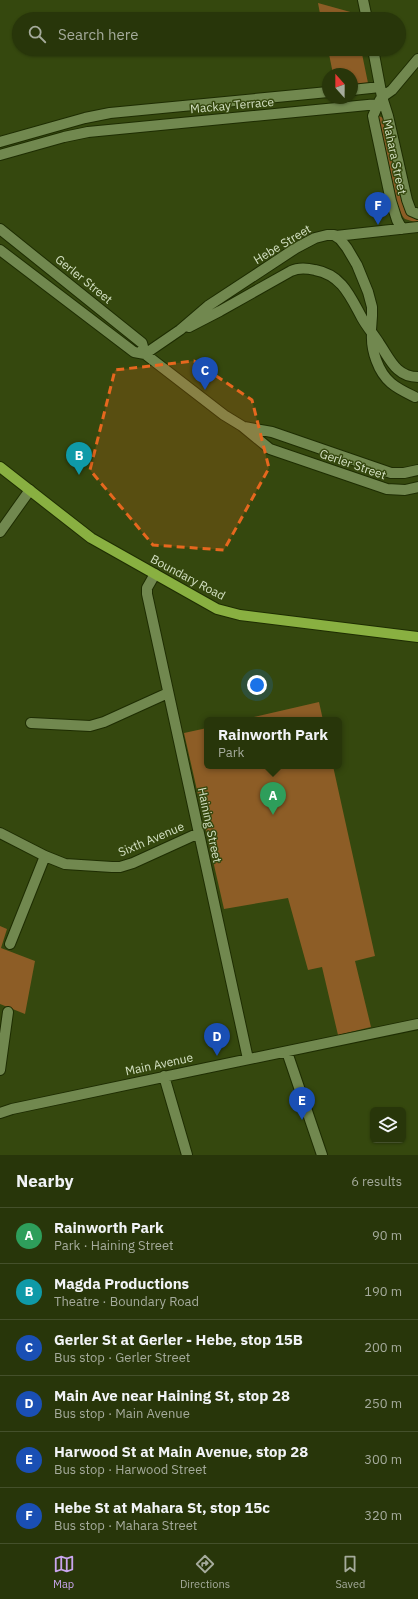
<!DOCTYPE html>
<html lang="en">
<head>
<meta charset="utf-8">
<style>
  :root { --surface:#28360a; --page:#303e13; --text:#f1f3f6; --muted:#a5ab9c; --line:#44502b; --accent:#c9a5ee }
  body { margin:0; font-family:"IBM Plex Sans",sans-serif; background:var(--page); color:var(--text) }
  .controls { position:absolute; right:12px; bottom:12px; display:grid; overflow:hidden; border-radius:6px; box-shadow:0 1px 3px #0004 }
  .controls button { width:36px; height:36px; display:grid; place-items:center; padding:0; border:0; border-bottom:1px solid var(--line); background:var(--surface); color:var(--text); font:20px sans-serif }
  .compass { position:absolute; left:322px; top:68px; width:36px; height:36px; border-radius:50%; background:var(--surface); box-shadow:0 1px 3px #0004; rotate:339deg }
  .you { position:absolute; left:257px; top:685px; width:14px; height:14px; margin:-10px; border:3px solid #fff; border-radius:50%; background:#1a73e8; box-shadow:0 0 0 6px #1a73e833 }
  .badge { display:grid; place-items:center; width:26px; height:26px; border-radius:50%; background:var(--accent); color:#fff; font-size:13px; font-weight:700 }
  .pin { position:absolute; translate:-50% -33px; filter:drop-shadow(0 1px 2px #0008) }
  .pin::after { content:''; position:absolute; top:21px; width:14px; height:12px; background:inherit; clip-path:polygon(0 0,100% 0,50% 100%) }
  .popup { position:absolute; left:204px; top:717px; width:138px; height:52px; box-sizing:border-box; display:grid; place-content:center; border-radius:6px; background:var(--surface); filter:drop-shadow(0 1px 3px #0005); font-size:13px; white-space:nowrap; color:var(--muted) }
  .popup b { font-size:15px; color:var(--text) }
  .popup::after { content:''; position:absolute; left:50%; top:100%; margin-left:-8px; border:8px solid transparent; border-top-color:var(--surface) }
  .list { margin:0; padding:0; list-style:none }
  h2 { display:flex; justify-content:space-between; align-items:center; height:52px; margin:0; padding:0 16px; font-size:17px }
  h2 small { font-size:13px; font-weight:400; color:var(--muted) }
  .list li { display:grid; grid-template-columns:26px 1fr auto; gap:12px; align-items:center; box-sizing:border-box; height:56px; padding:0 16px; border-top:1px solid var(--line) }
  .list b { display:block; font-size:15px; white-space:nowrap }
  .list p { margin:0; font-size:13px; white-space:nowrap; color:var(--muted) }
  .list em { font-size:13px; font-style:normal; color:var(--muted) }
  .icon { flex:none; width:22px; height:22px; fill:none; stroke:currentColor; stroke-width:2; stroke-linecap:round; stroke-linejoin:round }
  .map { position:relative; flex:none; width:418px; height:1155px; overflow:hidden }
  .search { position:absolute; background:var(--surface); box-shadow:0 1px 3px #0004; left:12px; right:12px; top:12px; height:44px; display:flex; align-items:center; gap:10px; box-sizing:border-box; padding:0 14px; border-radius:22px; color:var(--muted); font-size:15px }
  .sheet { height:388px; background:var(--surface) }
  nav { display:flex; justify-content:space-around; align-items:center; box-sizing:border-box; height:56px; border-top:1px solid var(--line); background:var(--surface); font-size:11px; color:var(--muted) }
  nav a { display:grid; justify-items:center; gap:2px }
  nav .on { color:var(--accent) }
  .map>svg:first-child { display:block }
  .green { fill:#8d5d26 }
  .lines { fill:none; stroke-linecap:round; stroke-linejoin:round }
  .minor-casing { stroke:#1e2d02; stroke-width:12 }
  .major-casing { stroke:#1e2d02; stroke-width:12 }
  .minor { stroke:#71884f; stroke-width:10 }
  .major { stroke:#89b041; stroke-width:10 }
  .marked { fill:#e6671e; fill-opacity:0.2; stroke:#e6671e; stroke-width:3; stroke-dasharray:8 5; stroke-linejoin:round }
  .labels { text-anchor:middle; dominant-baseline:central; stroke-width:3; stroke-linejoin:round; paint-order:stroke }
  .street-label { font-size:12px; fill:#d4e1c3; stroke:#35480e }
</style>
</head>
<body>
<div class="map">
<svg width="418" height="1155" viewBox="0 0 418 1155">
  <rect width="100%" height="100%" fill="#35480e"/>
  <path class="green" d="M318 3 354 13 355 19H321Z
    M328 49H361L368 83 352 86V74H333Z
    M379 116 383 118 400 190 418 217V223L405 219C394 208 382 137 378 118Z
    M319 702 323 720H241Z
    M207 728V766H333L375 956 355 961 371 1027 338 1035 322 967 308 970 288 898 224 909 184 733Z
    M0 926 7 929 1 948 35 961 25 1014 0 1004Z"/>
  <g class="lines">
    <g class="minor-casing">
      <path id="minor" d="M363 0 367 19
        M373 49 382 97 388 116 407 200 411 211 418 214
        M352 90 380 87
        M382 97 392 90 418 59
        M380 100 373 116 374 121 391 201 397 220 402 229
        M0 142 85 118 110 113 328 92
        M0 155 64 137 88 132 378 104
        M0 229 142 343 145 354
        M336 236 418 227
        M0 250 134 352 145 354 224 415 242 426 270 449 387 489 405 490 418 487
        M189 327 220 311 291 271C299 267 307 268 315 270 342 275 350 296 362 318 367 327 374 335 379 343 390 359 396 377 418 377
        M372 334C371 350 378 372 391 383 398 389 407 393 415 397
        M145 354 180 330 208 306 296 248 315 238 327 235H334L340 239 347 248 357 265 368 292 372 307V316L371 330
        M244 427 272 432 391 473H404L418 470
        M0 532 30 490
        M155 574 147 588V594L248 1059
        M31 723 90 726 104 722 168 693
        M0 833 45 856 65 864 112 867H120L133 863 199 833
        M10 944 45 856
        M287 1052 322 1155
        M0 1070 8 1012
        M164 1076 187 1155
        M0 1113 12 1109C147 1080 283 1052 418 1024"/>
    </g>
    <g class="major-casing">
      <path id="major" d="M0 467 91 538 217 609 240 615 418 637"/>
    </g>
    <use href="#minor" class="minor"/>
    <use href="#major" class="major"/>
  </g>
  <path class="marked" d="M194 361 252 400 269 468 224 550 153 545 90 470 115 370Z"/>
  <g class="labels">
    <g class="street-label">
      <text transform="translate(232 105) rotate(-5)">Mackay Terrace</text>
      <text transform="translate(395 157) rotate(78)">Mahara Street</text>
      <text transform="translate(282 244) rotate(-31)">Hebe Street</text>
      <text transform="translate(84 279) rotate(39)">Gerler Street</text>
      <text transform="translate(353 464) rotate(19)">Gerler Street</text>
      <text transform="translate(188 577) rotate(28)">Boundary Road</text>
      <text transform="translate(210 825) rotate(78)">Haining Street</text>
      <text transform="translate(151 839) rotate(-23)">Sixth Avenue</text>
      <text transform="translate(159 1064) rotate(-12)">Main Avenue</text>
    </g>
  </g>
</svg>
<div class="controls">
<button><svg class="icon" aria-label="layers" viewBox="0 0 24 24"><path d="M12 4l9 5-9 5-9-5zM3 14l9 5 9-5"/></svg></button>
</div>
<svg class="compass" viewBox="-18 -18 36 36"><path d="M0-13l5 13h-10z" fill="#e53935"/><path d="M0 13l5-13h-10z" fill="#a5ab9c"/></svg>
<div class="you"></div>
<div class="pin badge" style="left:273px;top:815px;background:#2e9e5b">A</div>
<div class="popup"><b>Rainworth Park</b>Park</div>
<div class="pin badge" style="left:79px;top:475px;background:#0f9aa8">B</div>
<div class="pin badge" style="left:205px;top:390px;background:#1a4fb4">C</div>
<div class="pin badge" style="left:217px;top:1056px;background:#1a4fb4">D</div>
<div class="pin badge" style="left:302px;top:1120px;background:#1a4fb4">E</div>
<div class="pin badge" style="left:378px;top:225px;background:#1a4fb4">F</div>
<div class="search"><svg class="icon" aria-label="search" viewBox="0 0 24 24"><circle cx="10" cy="10" r="6"/><path d="M15 15l6 6"/></svg>Search here</div>
</div>
<section class="sheet">
<h2>Nearby<small>6 results</small></h2>
<ul class="list">
<li><span class="badge" style="background:#2e9e5b">A</span><div><b>Rainworth Park</b><p>Park · Haining Street</p></div><em>90 m</em></li>
<li><span class="badge" style="background:#0f9aa8">B</span><div><b>Magda Productions</b><p>Theatre · Boundary Road</p></div><em>190 m</em></li>
<li><span class="badge" style="background:#1a4fb4">C</span><div><b>Gerler St at Gerler - Hebe, stop 15B</b><p>Bus stop · Gerler Street</p></div><em>200 m</em></li>
<li><span class="badge" style="background:#1a4fb4">D</span><div><b>Main Ave near Haining St, stop 28</b><p>Bus stop · Main Avenue</p></div><em>250 m</em></li>
<li><span class="badge" style="background:#1a4fb4">E</span><div><b>Harwood St at Main Avenue, stop 28</b><p>Bus stop · Harwood Street</p></div><em>300 m</em></li>
<li><span class="badge" style="background:#1a4fb4">F</span><div><b>Hebe St at Mahara St, stop 15c</b><p>Bus stop · Mahara Street</p></div><em>320 m</em></li>
</ul>
</section>
<nav>
<a class="on"><svg class="icon" aria-label="map" viewBox="0 0 24 24"><path d="M3 6l6-2 6 2 6-2v14l-6 2-6-2-6 2zM9 4v14M15 6v14"/></svg>Map</a>
<a><svg class="icon" aria-label="directions" viewBox="0 0 24 24"><path d="M12 3l9 9-9 9-9-9zM9 14v-3h6M13 9l2 2-2 2"/></svg>Directions</a>
<a><svg class="icon" aria-label="saved" viewBox="0 0 24 24"><path d="M7 4h10v16l-5-4-5 4z"/></svg>Saved</a>
</nav>
</body>
</html>
